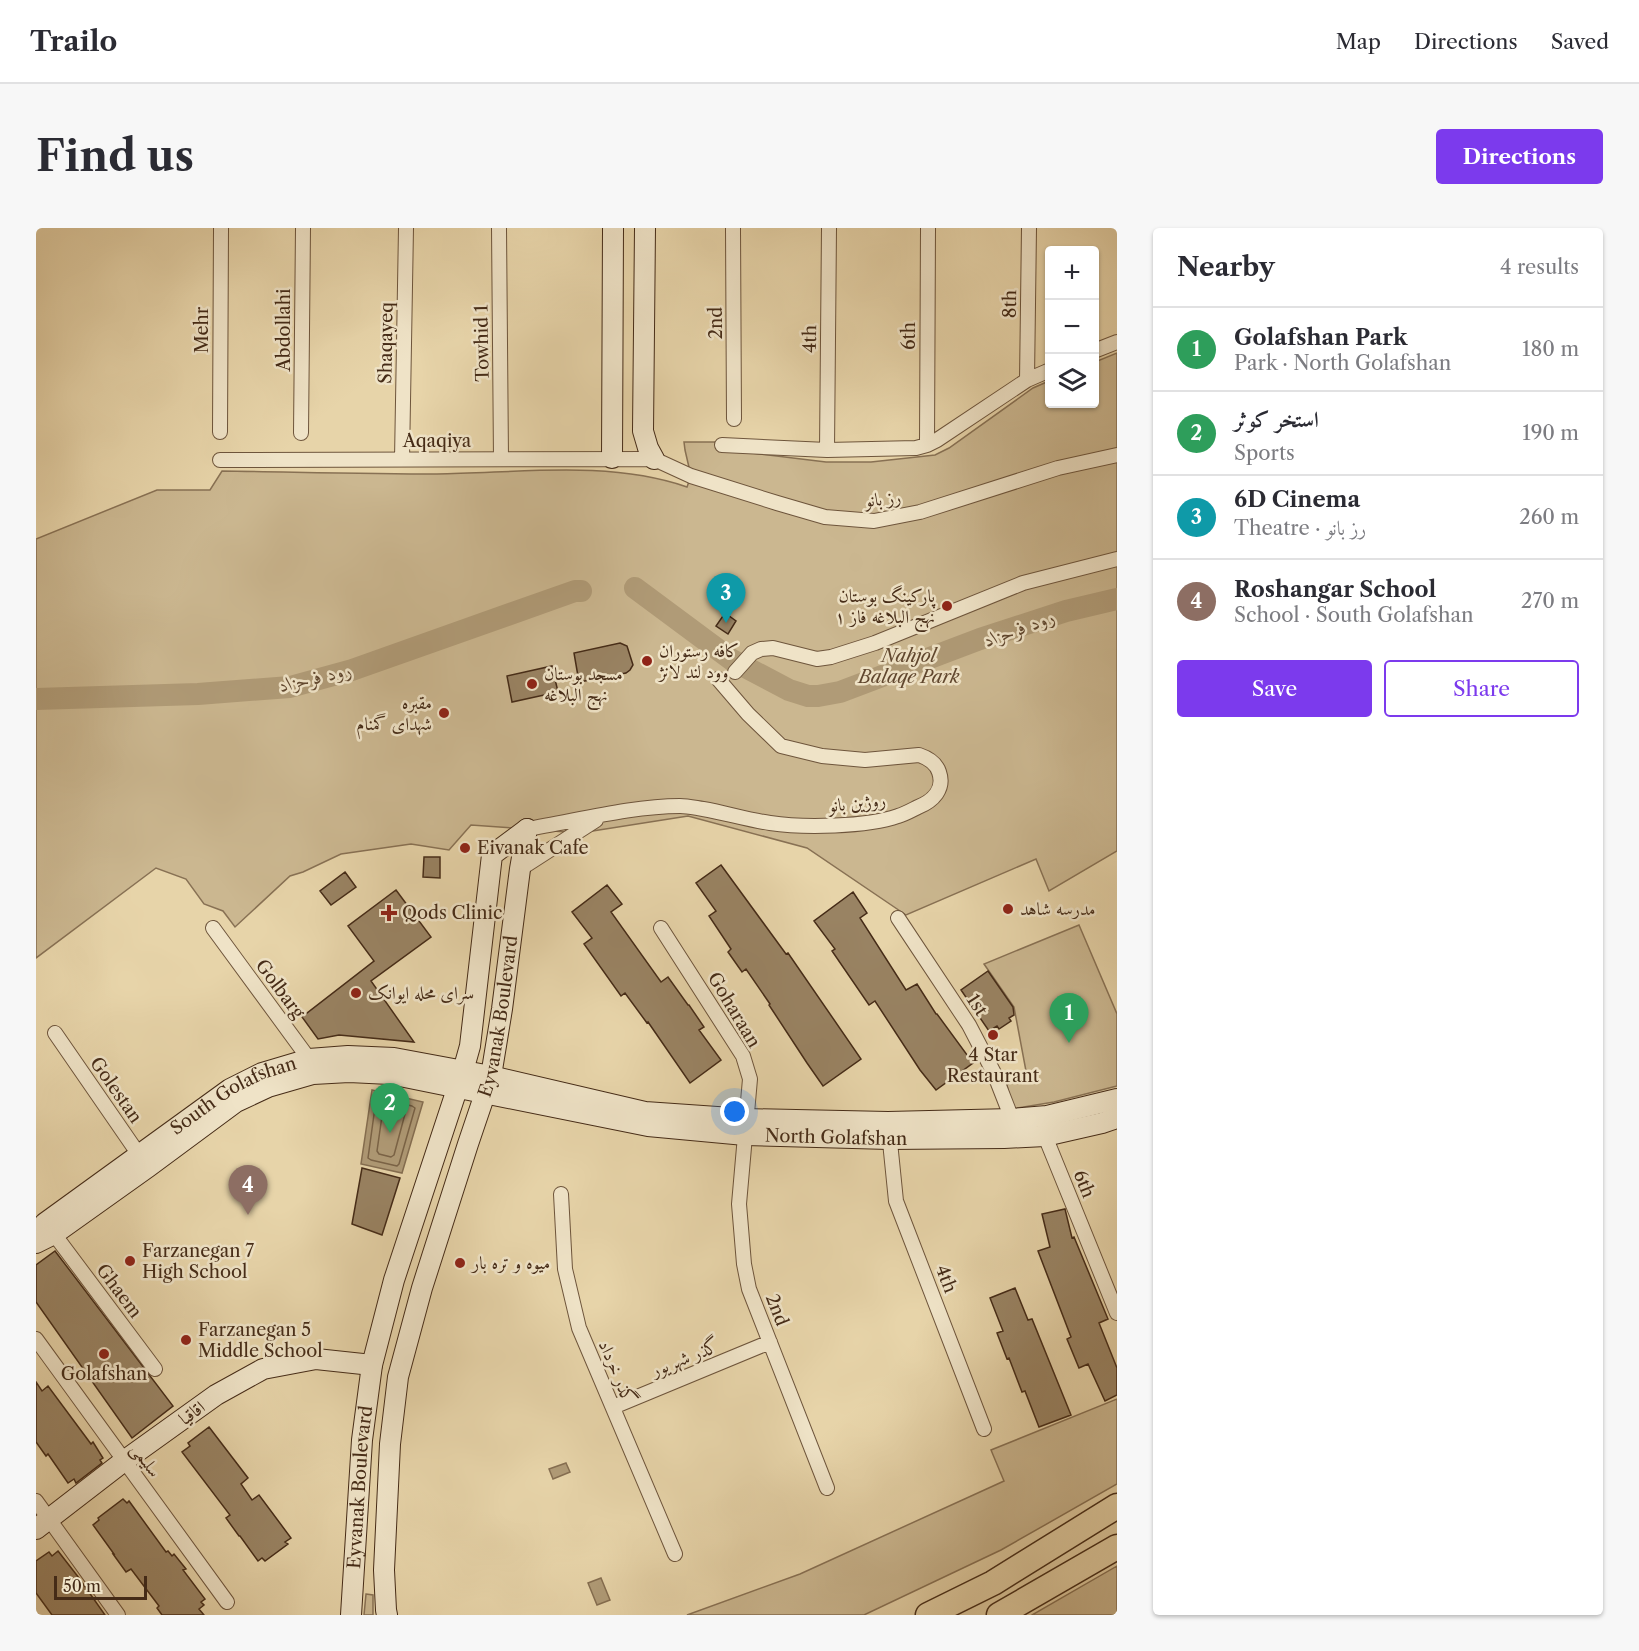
<!DOCTYPE html>
<html lang="en">
<head>
<meta charset="utf-8">
<style>
  :root { --surface:#fff; --page:#f7f7f7; --text:#2b2b33; --muted:#7c7c81; --line:#e1e1e2; --accent:#7c3aed }
  body { margin:0; font-family:"Libre Caslon Text",Amiri,serif; background:var(--page); color:var(--text) }
  .controls { position:absolute; right:18px; top:18px; display:grid; overflow:hidden; border-radius:6px; box-shadow:0 2px 4px #0004 }
  .controls button { width:54px; height:54px; display:grid; place-items:center; padding:0; border:0; border-bottom:2px solid var(--line); background:var(--surface); color:var(--text); font:30px sans-serif }
  .scale { position:absolute; left:18px; bottom:15px; width:93px; box-sizing:border-box; padding-left:6px; border:3px solid #452b17; border-top:0; font-size:16px; line-height:21px; white-space:nowrap; color:#452b17; -webkit-text-stroke:4px #efe3c7; paint-order:stroke }
  .you { position:absolute; left:699px; top:884px; width:21px; height:21px; margin:-15px; border:4px solid #fff; border-radius:50%; background:#1a73e8; box-shadow:0 0 0 9px #1a73e833 }
  .badge { display:grid; place-items:center; width:39px; height:39px; border-radius:50%; background:var(--accent); color:#fff; font-size:20px; font-weight:700 }
  .pin { position:absolute; translate:-50% -50px; filter:drop-shadow(0 2px 3px #0008) }
  .pin::after { content:''; position:absolute; top:32px; width:21px; height:18px; background:inherit; clip-path:polygon(0 0,100% 0,50% 100%) }
  .list { margin:0; padding:0; list-style:none }
  h2 { display:flex; justify-content:space-between; align-items:center; height:78px; margin:0; padding:0 24px; font-size:26px }
  h2 small { font-size:20px; font-weight:400; color:var(--muted) }
  .list li { display:grid; grid-template-columns:39px 1fr auto; gap:18px; align-items:center; box-sizing:border-box; height:84px; padding:0 24px; border-top:2px solid var(--line) }
  .list b { display:block; font-size:22px; white-space:nowrap }
  .list p { margin:0; font-size:20px; white-space:nowrap; color:var(--muted) }
  .list em { font-size:20px; font-style:normal; color:var(--muted) }
  .actions { display:flex; gap:12px; padding:18px 24px }
  .actions a { flex:1; padding:14px 0; border:2px solid var(--accent); border-radius:6px; text-align:center; font-size:21px; color:var(--accent) }
  .actions .main { background:var(--accent); color:#fff }
  .icon { flex:none; width:33px; height:33px; fill:none; stroke:currentColor; stroke-width:2; stroke-linecap:round; stroke-linejoin:round }
  .map { position:relative; flex:none; width:1081px; height:1387px; overflow:hidden; border-radius:6px }
  header { display:flex; align-items:center; gap:36px; box-sizing:border-box; height:84px; padding:0 30px; background:var(--surface); border-bottom:2px solid var(--line) }
  header strong { font-size:28px }
  nav { display:flex; gap:33px; margin-inline-start:auto; font-size:21px }
  .intro { display:flex; align-items:center; justify-content:space-between; box-sizing:border-box; height:144px; padding:0 36px }
  h1 { margin:0; font-size:42px }
  .button { padding:15px 27px; border-radius:6px; background:var(--accent); color:#fff; font-size:21px; font-weight:700 }
  main { display:flex; gap:36px; padding:0 36px }
  aside { flex:1; background:var(--surface); border-radius:6px; box-shadow:0 2px 4px #0004 }
  .map>svg:first-child { display:block }
  .green { fill:#cbb790; stroke:#887154; stroke-width:1.5 }
  .water { fill:#b09b77; stroke:#856e51; stroke-width:1.5 }
  .lines { fill:none; stroke-linecap:round; stroke-linejoin:round }
  .shore { stroke:#7a6347; stroke-width:1.5 }
  .river { stroke:#b09b77; stroke-width:22 }
  .building { fill:#998363; stroke:#452b17; stroke-width:1.5 }
  .street-casing { stroke:#6e553c; stroke-width:16 }
  .secondary-casing { stroke:#452b17; stroke-width:22 }
  .highway-casing { stroke:#452b17; stroke-width:27 }
  .street { stroke:#efe3c7; stroke-width:14 }
  .secondary { stroke:#efe3c7; stroke-width:20 }
  .highway { stroke:#e7d4a9; stroke-width:24 }
  .poi-dot { fill:#8f2418; stroke:#efe3c7; stroke-width:2 }
  .labels { text-anchor:middle; dominant-baseline:central; stroke-width:5; stroke-linejoin:round; paint-order:stroke }
  .street-label { font-size:18px; fill:#452b17; stroke:#efe3c7 }
  .poi-label { font-size:18px; fill:#452b17; stroke:#efe3c7; text-anchor:start }
  .park-label { font-size:18px; font-style:italic; fill:#60472f; stroke:#efe3c7 }
  .water-label { font-size:20px; font-style:italic; fill:#60472f; stroke:#efe3c7 }
</style>
</head>
<body>
<header>
<strong>Trailo</strong>
<nav><a>Map</a><a>Directions</a><a>Saved</a></nav>
</header>
<div class="intro"><h1>Find us</h1><a class="button">Directions</a></div>
<main>
<div class="map">
<svg width="1081" height="1387" viewBox="0 0 1081 1387">
  <rect width="100%" height="100%" fill="#e7d4a9"/>
  <filter id="stains"><feTurbulence type="fractalNoise" baseFrequency=".00333" numOctaves="4"/><feColorMatrix values="0 0 0 0 .2 0 0 0 0 .09 0 0 0 0 .02 0 0 0 .5 -.17"/></filter>
  <radialGradient id="worn" r=".72"><stop offset=".6" stop-color="#630" stop-opacity="0"/><stop offset="1" stop-color="#630" stop-opacity=".3"/></radialGradient>
  <path class="green" d="M1081 125V623L1013 663 1000 631 870 687 771 620 652 588 544 605 435 597 413 622 375 616 305 626 267 644 254 648 199 699 187 683 168 676 150 651 120 640 0 730V311L121 262H174L186 243C258 244 329 246 401 246 483 245 572 232 651 259L655 248 649 222 648 214H681L683 221 790 234H835L899 227 913 220 997 160 1013 153 1014 176H1058L1059 134Z
    M1043 697 1081 786V858L1018 874 976 881 971 857 990 843 978 779 948 736Z
    M1081 1171V1256L965 1322 828 1387H651L764 1346 968 1253 955 1222Z
    M1081 1338V1387H996Z
    M330 1366 337 1367V1387H328Z"/>
  <path class="water" d="M336 862 387 874 366 945 325 936Z
    M530 1235 534 1244 517 1251 513 1241Z
    M565 1350 574 1372 561 1377 552 1355Z"/>
  <g class="lines">
    <path class="shore" d="M344 870 376 878 379 880 363 936 361 938 335 932 332 930 340 872Z
      M350 879 367 883 369 886 358 927 355 929 343 926 341 923 347 881Z"/>
    <path class="river" d="M599 360 696 432 753 462 772 468H782L804 464 944 411 1030 383 1081 371
      M0 471 162 466 254 459 316 442 539 363H545"/>
  </g>
  <path class="building" d="M689 385 700 393 692 406 680 398Z
    M584 415 591 418 597 437 594 442 590 445 543 454 538 425Z
    M516 438 522 464 476 474 471 448Z
    M388 629H404V650L387 649Z
    M685 637 750 726 752 725 825 831 787 858 771 835 733 777 734 776 710 741 706 744 692 724 695 721 673 688 680 683 660 655Z
    M309 644 320 659 295 677 284 663Z
    M571 657 586 676 575 684 625 754 632 749 652 777H653L668 799 663 802 685 832 654 855 612 794 611 795 589 765 585 768 548 716 556 710 536 684Z
    M360 662 395 709 335 753 378 814 303 807 282 811 266 789 338 733 312 698Z
    M817 664 831 685 824 690 870 762 881 756 900 786H901L937 835 900 862 884 842 839 773 833 777 796 723 799 721 778 693Z
    M952 743 977 779 978 787 973 790 975 793 963 801 961 798 953 803 925 762Z
    M326 940 364 950 346 1007 316 996Z
    M1029 981 1036 1010 1038 1009 1072 1091 1063 1095 1081 1140V1167L1069 1173 1052 1136 1043 1140 1031 1111 1035 1109 1002 1023 1014 1019 1006 986Z
    M19 1023 137 1178 96 1210 0 1074V1037Z
    M979 1060 992 1092 996 1091 1035 1187 1003 1199 989 1163 986 1164 973 1130 971 1131 961 1105 967 1103 954 1070Z
    M0 1154 6 1163 12 1158 55 1216 57 1214 67 1230 64 1232 66 1235 40 1255 38 1251 32 1255 12 1226 10 1228 0 1214Z
    M173 1199 212 1250 205 1256 216 1272 223 1267 255 1310 249 1314 252 1316 229 1333 226 1330 222 1333 204 1308H203L190 1290 194 1287 146 1224 154 1218 152 1215Z
    M87 1271 91 1275 93 1273 130 1324 132 1323 136 1328 138 1326 150 1341 147 1342 169 1371 165 1374 168 1377 163 1381 168 1387H126L121 1380 123 1378 95 1341 90 1344 77 1326H78L57 1297 63 1292 62 1290Z
    M22 1323 43 1350 69 1387H16L0 1365V1333L13 1324 16 1328Z"/>
  <g class="lines">
    <g class="street-casing">
      <path id="street" d="M463 0 465 230
        M697 0 698 191
        M1058 123 1081 114
        M991 152 993 0
        M184 204 185 0
        M265 205 267 0
        M686 217 791 222 880 220 891 217 901 212 991 152 1014 142
        M891 217 892 0
        M791 222 793 0
        M366 231 370 0
        M184 232 618 231 655 248 741 275 789 289 838 293 884 284 1022 240 1081 227
        M699 444 716 425 725 421 737 420 781 431 795 429 839 415 987 355 1081 331
        M491 601C540 593 595 578 644 578 652 578 660 580 667 581 690 585 712 592 734 595 767 600 831 599 862 588 869 586 876 582 882 579 897 573 909 561 903 544 900 535 892 530 883 527L829 532 786 528 745 518 712 486 682 451
        M484 641 560 592
        M862 690 933 797 958 845 976 891
        M177 700 273 831 275 838
        M625 700 707 828 714 851 703 976 708 1036 713 1061 791 1260
        M19 805 108 934
        M1008 901 1009 908 1081 1085
        M853 904 860 973 948 1201
        M525 966 529 1041 543 1100 639 1326
        M18 1006 119 1141
        M0 1111 191 1374
        M577 1179 734 1114
        M0 1273 82 1387"/>
    </g>
    <g class="secondary-casing">
      <g id="secondary">
        <path d="M609 0 607 203 612 220 618 231"/>
        <path d="M576 230 577 0"/>
        <path id="s1" d="M0 1005 9 995 194 861 226 845 273 831 312 828 358 830 455 848 609 884 710 891 852 894 976 891 1011 888 1081 871"/>
        <path id="s2" d="M0 1015 18 1006 112 939 200 874 232 859 277 846 313 844 354 846 612 898 709 907 853 911 968 910 1009 908 1066 895 1081 890"/>
        <path d="M0 1301 88 1233 180 1167 227 1141 280 1131 336 1137"/>
        <path id="s3" d="M315 1387 326 1212 336 1137 358 1052 427 843 434 818 456 627 491 601"/>
        <path id="s4" d="M351 1387 350 1382 348 1342 354 1216 362 1149 386 1060 432 916 455 848 466 781 484 641 491 601"/>
      </g>
    </g>
    <g class="highway-casing">
      <path id="highway" d="M892 1387 957 1355 1081 1278
        M963 1387 1081 1319"/>
    </g>
    <use href="#street" class="street"/>
    <use href="#secondary" class="secondary"/>
    <use href="#highway" class="highway"/>
  </g>
  <g class="poi-dot">
    <circle cx="911" cy="378" r="6"/>
    <circle cx="611" cy="433" r="6"/>
    <circle cx="496" cy="456" r="6"/>
    <circle cx="408" cy="485" r="6"/>
    <circle cx="429" cy="620" r="6"/>
    <circle cx="972" cy="681" r="6"/>
    <path d="M350 676h6v6h6v6h-6v6h-6v-6h-6v-6h6z"/>
    <circle cx="320" cy="765" r="6"/>
    <circle cx="957" cy="807" r="6"/>
    <circle cx="94" cy="1033" r="6"/>
    <circle cx="424" cy="1035" r="6"/>
    <circle cx="150" cy="1112" r="6"/>
    <circle cx="68" cy="1126" r="6"/>
  </g>
  <g class="labels">
    <g class="street-label">
      <text transform="translate(974 76) rotate(-89)">8th</text>
      <text transform="translate(680 95) rotate(-90)">2nd</text>
      <text transform="translate(166 102) rotate(-90)">Mehr</text>
      <text transform="translate(248 102) rotate(-90)">Abdollahi</text>
      <text transform="translate(873 108) rotate(-90)">6th</text>
      <text transform="translate(774 111) rotate(-89)">4th</text>
      <text transform="translate(350 115) rotate(-89)">Shaqayeq</text>
      <text transform="translate(446 115) rotate(-91)">Towhid 1</text>
      <text x="401" y="213">Aqaqiya</text>
      <text transform="translate(847 271) rotate(-6)">رز بانو</text>
      <text transform="translate(821 575) rotate(-6)">روژین بانو</text>
      <text transform="translate(244 761) rotate(53)">Golbarg</text>
      <text transform="translate(941 777) rotate(57)">1st</text>
      <text transform="translate(698 782) rotate(59)">Goharaan</text>
      <text stroke="none"><textPath href="#s4" startOffset="614">Eyvanak Boulevard</textPath></text>
      <text transform="translate(80 862) rotate(55)">Golestan</text>
      <text stroke="none"><textPath href="#s1" startOffset="242">South Golafshan</textPath></text>
      <text stroke="none"><textPath href="#s2" startOffset="856">North Golafshan</textPath></text>
      <text transform="translate(1048 956) rotate(68)">6th</text>
      <text transform="translate(910 1051) rotate(69)">4th</text>
      <text transform="translate(83 1063) rotate(53)">Ghaem</text>
      <text transform="translate(741 1082) rotate(69)">2nd</text>
      <text transform="translate(649 1130) rotate(-22)">گذر شهریور</text>
      <text transform="translate(581 1144) rotate(67)">گذر خرداد</text>
      <text transform="translate(156 1185) rotate(-36)">اقاقیا</text>
      <text transform="translate(110 1232) rotate(54)">سلیمی</text>
      <text stroke="none"><textPath href="#s3" startOffset="128">Eyvanak Boulevard</textPath></text>
    </g>
    <g class="poi-label">
      <text x="899" y="368" text-anchor="end">پارکینگ بوستان<tspan x="899" dy="21">نهج البلاغه فاز ۱</tspan></text>
      <text x="623" y="423">کافه رستوران<tspan x="623" dy="21">وود لند لانژ</tspan></text>
      <text x="508" y="446">مسجد بوستان<tspan x="508" dy="21">نهج البلاغه</tspan></text>
      <text x="396" y="475" text-anchor="end">مقبره<tspan x="396" dy="21">شهدای گمنام</tspan></text>
      <text x="441" y="620">Eivanak Cafe</text>
      <text x="984" y="681">مدرسه شاهد</text>
      <text x="366" y="685">Qods Clinic</text>
      <text x="332" y="765">سرای محله ایوانک</text>
      <text x="957" y="827" text-anchor="middle">4 Star<tspan x="957" dy="21">Restaurant</tspan></text>
      <text x="106" y="1023">Farzanegan 7<tspan x="106" dy="21">High School</tspan></text>
      <text x="436" y="1035">میوه و تره بار</text>
      <text x="162" y="1102">Farzanegan 5<tspan x="162" dy="21">Middle School</tspan></text>
      <text x="68" y="1146" text-anchor="middle">Golafshan</text>
    </g>
    <g class="park-label">
      <text x="873" y="428">Nahjol<tspan x="873" dy="21">Balaqe Park</tspan></text>
    </g>
    <g class="water-label">
      <text transform="translate(983 400) rotate(-20)">رود فرحزاد</text>
      <text transform="translate(279 449) rotate(-13)">رود فرحزاد</text>
    </g>
  </g>
  <rect width="100%" height="100%" filter="url(#stains)"/>
  <rect width="100%" height="100%" fill="url(#worn)"/>
</svg>
<div class="controls">
<button>+</button>
<button>−</button>
<button><svg class="icon" aria-label="layers" viewBox="0 0 24 24"><path d="M12 4l9 5-9 5-9-5zM3 14l9 5 9-5"/></svg></button>
</div>
<div class="scale">50 m</div>
<div class="you"></div>
<div class="pin badge" style="left:1033px;top:815px;background:#2e9e5b">1</div>
<div class="pin badge" style="left:354px;top:905px;background:#2e9e5b">2</div>
<div class="pin badge" style="left:690px;top:395px;background:#0f9aa8">3</div>
<div class="pin badge" style="left:212px;top:987px;background:#8d6e63">4</div>
</div>
<aside>
<h2>Nearby<small>4 results</small></h2>
<ul class="list">
<li><span class="badge" style="background:#2e9e5b">1</span><div><b>Golafshan Park</b><p>Park · North Golafshan</p></div><em>180 m</em></li>
<li><span class="badge" style="background:#2e9e5b">2</span><div><b>استخر کوثر</b><p>Sports</p></div><em>190 m</em></li>
<li><span class="badge" style="background:#0f9aa8">3</span><div><b>6D Cinema</b><p>Theatre · رز بانو</p></div><em>260 m</em></li>
<li><span class="badge" style="background:#8d6e63">4</span><div><b>Roshangar School</b><p>School · South Golafshan</p></div><em>270 m</em></li>
</ul>
<div class="actions"><a class="main">Save</a><a>Share</a></div>
</aside>
</main>
</body>
</html>
